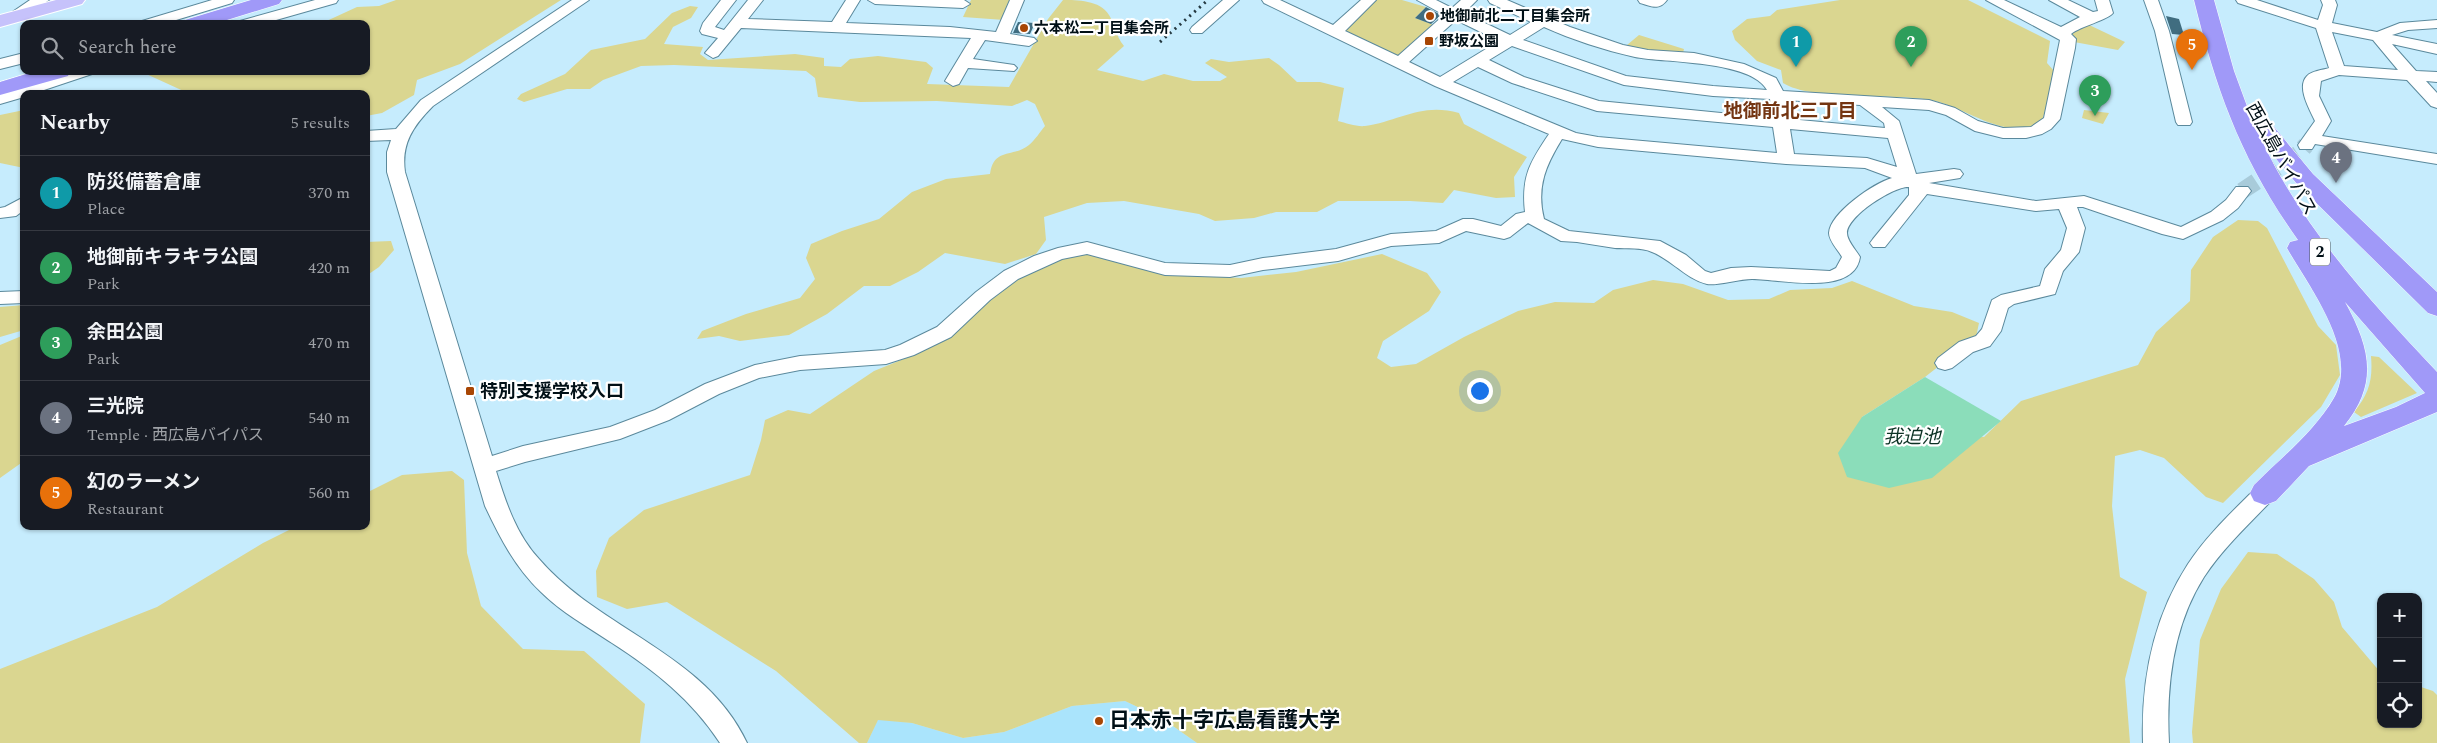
<!DOCTYPE html>
<html lang="en">
<head>
<meta charset="utf-8">
<style>
  :root { --surface:#171b24; --page:#20242c; --text:#f1f3f6; --muted:#9ea1a6; --line:#363941; --accent:#ea580c }
  body { margin:0; font-family:Spectral,"Noto Sans JP",serif; background:var(--page); color:var(--text) }
  .controls { position:absolute; right:15px; bottom:15px; display:grid; overflow:hidden; border-radius:10px; box-shadow:0 1px 4px #0004 }
  .controls button { width:45px; height:45px; display:grid; place-items:center; padding:0; border:0; border-bottom:1px solid var(--line); background:var(--surface); color:var(--text); font:25px sans-serif }
  .you { position:absolute; left:1479px; top:390px; width:18px; height:18px; margin:-12px; border:4px solid #fff; border-radius:50%; background:#1a73e8; box-shadow:0 0 0 8px #1a73e833 }
  .badge { display:grid; place-items:center; width:32px; height:32px; border-radius:50%; background:var(--accent); color:#fff; font-size:16px; font-weight:700 }
  .pin { position:absolute; translate:-50% -41px; filter:drop-shadow(0 1px 2px #0008) }
  .pin::after { content:''; position:absolute; top:26px; width:18px; height:15px; background:inherit; clip-path:polygon(0 0,100% 0,50% 100%) }
  .list { margin:0; padding:0; list-style:none }
  h2 { display:flex; justify-content:space-between; align-items:center; height:65px; margin:0; padding:0 20px; font-size:21px }
  h2 small { font-size:16px; font-weight:400; color:var(--muted) }
  .list li { display:grid; grid-template-columns:32px 1fr auto; gap:15px; align-items:center; box-sizing:border-box; height:75px; padding:0 20px; border-top:1px solid var(--line) }
  .list b { display:block; font-size:19px; white-space:nowrap }
  .list p { margin:0; font-size:16px; white-space:nowrap; color:var(--muted) }
  .list em { font-size:16px; font-style:normal; color:var(--muted) }
  .icon { flex:none; width:28px; height:28px; fill:none; stroke:currentColor; stroke-width:2; stroke-linecap:round; stroke-linejoin:round }
  .map { position:relative; flex:none; width:2437px; height:743px; overflow:hidden }
  .search { position:absolute; background:var(--surface); box-shadow:0 1px 4px #0004; left:20px; top:20px; width:350px; height:55px; display:flex; align-items:center; gap:12px; box-sizing:border-box; padding:0 18px; border-radius:10px; color:var(--muted); font-size:19px }
  .panel { position:absolute; background:var(--surface); box-shadow:0 1px 4px #0004; left:20px; top:90px; width:350px; height:440px; border-radius:10px }
  .map>svg:first-child { display:block }
  .built { fill:#aae4fc }
  .green { fill:#dad690 }
  .water { fill:#8bddba }
  .building { fill:#406d80 }
  .lines { fill:none; stroke-linecap:round; stroke-linejoin:round }
  .minor-tunnel { stroke:#a8cbda; stroke-width:17; stroke-dasharray:17 8; stroke-linecap:butt }
  .minor-casing { stroke:#5b899c; stroke-width:2 }
  .major-casing { stroke:#fff; stroke-width:2 }
  .highway-casing { stroke:#fff; stroke-width:1 }
  .minor { fill:#fff; fill-rule:evenodd }
  .major { fill:#c6c2fb; fill-rule:evenodd }
  .highway { fill:#a099f8; fill-rule:evenodd }
  .rail { stroke:#243840; stroke-width:3; stroke-dasharray:2 4.5; stroke-linecap:butt }
  .poi-dot { fill:#a84604; stroke:#fff; stroke-width:2 }
  .labels { text-anchor:middle; dominant-baseline:central; stroke-width:4.5; stroke-linejoin:round; paint-order:stroke }
  .far-poi-label { font-size:15px; font-weight:bold; fill:#000f16; stroke:#fff; text-anchor:start }
  .shield { fill:#fff; stroke:#4c575c; stroke-width:1 }
  .shield-label { font-size:16px; font-weight:bold; fill:#000f16 }
  .street-label { font-size:18px; fill:#000f16; stroke:#fff }
  .poi-label { font-size:18px; font-weight:bold; fill:#000f16; stroke:#fff; text-anchor:start }
  .neighbourhood-label { font-size:19px; font-weight:bold; fill:#743512; stroke:#fff }
  .water-label { font-size:19px; font-style:italic; fill:#0d3325; stroke:#fff }
  .near-poi-label { font-size:21px; font-weight:bold; fill:#000f16; stroke:#fff; text-anchor:start }
</style>
</head>
<body>
<div class="map">
<svg width="2437" height="743" viewBox="0 0 2437 743">
  <rect width="100%" height="100%" fill="#c6ecfd"/>
  <path class="built" d="M1125 701 1163 719 1197 743H867L878 719 912 723 963 738 1004 732 1072 706Z"/>
  <path class="green" d="M396 0H561L460 64 417 80 414 95 382 113 366 116V94H190L144 73 145 71H366V24H320L357 7 379 6Z
    M971 0H1013L1004 20 963 17Z
    M1063 0C1077 0 1100 0 1109 15 1116 26 1115 35 1124 46L1097 70 1143 81 1164 74 1193 81H1220L1227 77 1205 63 1211 59 1229 62 1269 58 1279 65 1297 82H1320L1344 88 1338 121C1346 123 1357 127 1365 126 1399 121 1422 102 1459 113L1464 124 1527 157 1514 177 1515 197 1496 198 1454 190 1443 203 1410 201H1338L1317 212H1276L1254 218 1215 221 1199 214 1124 201 1087 203 1044 217 1046 240 1036 254 1005 264 945 253 918 272 890 286H864L827 314 789 335 740 341 719 336 697 339 702 331 746 314 800 298 815 279 806 258 811 244 842 231 879 219 912 192 946 179 990 174C994 147 1013 158 1029 145 1035 140 1040 132 1045 126L1035 104 1027 100 1012 106 937 101 860 102 818 97 815 78 806 71 674 65 641 66 603 80 590 89H567L524 102 517 99 521 94 565 74 591 50 645 39 672 13 690 6 698 7 691 18 673 27 664 44 703 47 700 54 708 60 795 54 824 58V66L841 67 850 59 878 56 926 62 933 68 927 84 1009 87 1048 19Z
    M1376 0H1402L1426 7 1415 18 1434 25 1398 57 1344 30Z
    M1840 0H1968L2050 41 2047 63 2055 72 2042 122C2005 143 1966 106 1930 100 1894 93 1811 101 1783 83L1781 70 1757 61 1735 40 1732 31 1747 19 1770 16 1777 10Z
    M2085 23 2125 42 2118 50 2074 42 2067 31Z
    M1639 35 1684 49 1683 53 1644 51 1627 45Z
    M24 110V168L0 163V115Z
    M2084 110 2109 113 2103 124 2082 118Z
    M2238 220 2258 221 2267 228 2318 326 2336 345 2340 375 2321 407 2223 503 2206 497 2164 458 2140 450 2115 456 2112 506 2120 577 2147 592 2125 679 2130 743H1197L1163 719 1125 701 1072 706 1004 732 963 738 912 723 878 720 867 743H859L776 671 667 602 627 609 597 597 596 571 609 538 644 510 750 475 761 440 765 420 788 410 810 414 874 371 911 356 951 335 1002 283 1063 255 1095 254 1183 274 1241 278 1296 272 1382 254 1427 273 1441 292 1429 311 1383 341 1377 358 1391 367 1416 364 1464 337 1518 311 1555 302 1594 303 1613 290 1653 280 1683 284 1728 300 1769 299 1790 290 1832 288 1852 281 1914 306 1952 312 1979 323 1976 337 1925 377 1862 417 1984 437 2021 401 2138 365 2156 332 2190 301 2191 270 2213 237Z
    M391 241 394 250 379 267 366 276V242Z
    M24 305V330L0 337V307Z
    M24 335V461L0 478V345Z
    M2371 356 2379 357 2417 393 2361 417 2354 412C2369 394 2373 380 2371 356Z
    M452 471 464 480 467 553 481 606 523 649 584 651 645 704 640 743H0V669L157 607 263 543 297 526H366V493L402 475Z
    M2248 552 2277 554 2314 579 2334 602 2342 627 2381 673V724H2418V686L2433 691 2437 695V743H2193L2192 732 2200 640 2221 589Z"/>
  <path class="water" d="M1925 377 2001 421 1932 478 1889 488 1847 477 1838 453 1862 417Z"/>
  <path class="building" d="M1426 7 1441 15 1431 24 1415 18Z
    M2166 16 2179 19 2184 35 2172 34Z
    M1018 22 1035 23 1030 34 1013 33Z"/>
  <g class="lines">
    <path class="minor-tunnel" d="M2242 191 2298 154 2306 145"/>
    <g class="minor-casing">
      <path id="minor" d="M30 0H49L18 21H8L6 18 8 15Z
        M212 0H234L232 3 163 24H140L142 21Z
        M315 0H338L336 3 262 24H238L240 21Z
        M572 0H589L433 106C413 126 401 144 405 172L492 456 523 446 610 427 655 410 705 384 755 365 800 356 885 350 900 345 937 327 976 292 1004 271 1034 256 1058 248 1087 242 1165 263 1230 265 1263 258 1336 249 1391 234 1436 231 1463 219H1473L1501 226 1516 214 1525 212C1521 177 1530 162 1549 134L1435 86 1264 3 1262 0H1280L1333 25 1361 0H1376L1345 31 1398 56 1444 15 1417 0H1436L1452 8 1461 0H1477L1464 13 1510 35 1531 22 1490 3 1488 0H1507L1570 27 1623 45 1648 50 1694 53 1744 64 1776 78 1783 91 1929 100 1955 108 1978 121 2003 128 2031 127 2044 118 2060 40 1986 0H2004L2061 27 2080 17 2049 0H2068L2093 12 2098 11 2095 0H2109L2113 13C2108 20 2081 26 2071 34L2076 39 2075 48 2060 119 2051 129 2042 134 2026 138H2003L1975 131 1946 115 1929 110 1882 107 1899 121 1916 174 1954 169 1960 170 1963 174 1960 178 1929 183 2036 201 2084 196 2181 227 2211 212 2226 200 2236 187H2248L2251 191 2238 208 2223 220 2183 239 2162 234 2083 207H2077L2085 228 2079 252 2063 271 2055 294 2014 304 2008 308 2001 331 1990 346 1973 352 1952 368 1945 370 1938 368 1935 363 1938 358 1959 342 1976 336 1982 329 1992 300 2001 295 2040 286 2045 269 2061 250 2067 228 2059 209 2036 211 1927 194 1885 247H1873L1870 243 1873 239 1909 195V187C1894 186 1847 216 1847 233 1847 241 1856 250 1860 257 1854 297 1781 279 1752 279 1740 279 1715 286 1707 284 1686 279 1672 260 1652 252 1642 247 1626 249 1615 248 1602 246 1589 244 1577 242L1561 241 1528 223 1510 237 1504 239 1466 231 1439 243 1391 246 1338 261 1263 270 1230 277 1165 275 1087 254 1062 259 1018 279 990 300 951 337 914 355 886 364 800 370 759 378 719 394 669 420 620 439 525 462 496 471C506 503 516 534 539 559 600 630 705 653 747 743H720C692 700 654 670 612 643 588 627 561 612 541 592 515 567 500 538 485 506L387 172V152L391 140 366 141V131L396 129 421 100ZM1456 20 1499 41 1440 77 1409 62ZM1544 27C1573 40 1604 50 1635 57 1664 63 1751 60 1767 90L1713 86 1626 76 1523 40ZM1512 46 1624 85 1713 96 1770 99 1772 118 1599 101 1524 77 1489 60ZM1478 67 1512 83 1597 111 1773 127 1777 153 1598 137 1576 133 1453 82ZM1786 100 1860 105 1884 123 1885 128 1789 119ZM1790 129 1888 138 1897 167 1867 158 1794 154ZM1562 139 1598 147 1786 164 1865 168 1892 178C1874 183 1830 213 1829 233 1829 241 1838 250 1842 257L1836 268 1830 271 1751 267 1731 268 1711 273 1705 271 1686 255 1660 241 1569 231 1544 219C1536 187 1546 165 1562 139Z
        M721 0H736L715 27 724 30 748 0H763L748 19 832 22 846 0H860L846 23 950 27 996 32 1010 0H1024L1010 34 1034 38 1037 41 1029 46 985 40 973 59 1014 65 1017 68 1014 71 968 68 959 84 953 86 945 81 971 38 741 28 718 56 713 58 705 53 718 38 702 34 700 31 703 23Z
        M868 0H964L970 4 963 8 875 4Z
        M1223 0H1239L1202 33H1192L1190 30 1192 27Z
        M1638 0H1667C1659 11 1651 6 1640 3Z
        M2144 0H2158L2169 31 2192 122 2190 125H2178L2176 122 2155 31Z
        M2236 0H2257L2318 20 2323 5 2321 0H2335L2337 5 2332 23 2377 32 2400 23 2437 20V28L2408 30 2392 35 2437 44V54L2392 44 2416 71 2437 72V82L2426 81 2437 93V108L2431 106 2407 80 2339 75 2321 81 2319 96 2331 121 2322 136 2437 154V164L2315 144 2312 149H2300L2298 145 2315 121C2310 110 2296 87 2307 76 2311 71 2323 70 2329 68L2316 28 2238 3ZM2332 32 2373 40 2398 70 2344 66Z
        M24 53V63L0 69V59Z
        M70 71H95L92 74 32 94H24V97L0 104V94Z
        M24 197V210L16 216 0 218V208L5 207Z
        M24 291V303L0 304V292Z
        M2265 485 2273 487 2276 493 2273 499C2249 524 2223 548 2204 577 2173 626 2166 686 2169 743H2143C2141 680 2153 618 2188 564 2207 535 2233 511 2257 487Z"/>
    </g>
    <g class="major-casing">
      <path id="major" d="M56 0H85L82 4 0 27V15Z"/>
    </g>
    <g class="highway-casing">
      <path id="highway" d="M251 0H282L279 4 214 24H182L185 20Z
        M2194 0H2214L2234 71 2248 109 2260 110 2313 174 2437 292V316L2428 313 2297 184 2263 143C2304 230 2372 303 2437 372V412L2309 466 2276 501 2265 505 2254 501 2250 493 2254 485C2281 458 2315 431 2334 398 2360 351 2309 287 2287 248L2290 242 2298 240C2242 161 2217 93 2194 0ZM2345 302 2425 393 2396 407 2344 426C2379 383 2370 348 2345 302Z
        M36 71H70L68 76 0 95V82Z"/>
    </g>
    <use href="#minor" class="minor"/>
    <use href="#major" class="major"/>
    <use href="#highway" class="highway"/>
    <path class="rail" d="M1160 42 1208 0"/>
  </g>
  <g class="poi-dot">
    <circle cx="1430" cy="16" r="5"/>
    <circle cx="1024" cy="28" r="5"/>
    <rect x="1424" y="36" width="10" height="10" rx="2.5"/>
    <rect x="465" y="386" width="10" height="10" rx="2.5"/>
    <circle cx="1099" cy="721" r="5"/>
  </g>
  <g class="labels">
    <g class="far-poi-label">
      <text x="1440" y="16">地御前北二丁目集会所</text>
      <text x="1034" y="28">六本松二丁目集会所</text>
      <text x="1439" y="41">野坂公園</text>
    </g>
    <rect class="shield" x="2310" y="238.5" width="20" height="27" rx="4"/>
    <g class="shield-label">
      <text x="2320" y="252">2</text>
    </g>
    <g class="street-label">
      <text transform="translate(2281 159) rotate(61)">西広島バイパス</text>
    </g>
    <g class="poi-label">
      <text x="480" y="391">特別支援学校入口</text>
    </g>
    <g class="neighbourhood-label">
      <text x="1790" y="111">地御前北三丁目</text>
    </g>
    <g class="water-label">
      <text x="1912" y="437">我迫池</text>
    </g>
    <g class="near-poi-label">
      <text x="1109" y="721">日本赤十字広島看護大学</text>
    </g>
  </g>
</svg>
<div class="controls">
<button>+</button>
<button>−</button>
<button><svg class="icon" aria-label="locate" viewBox="0 0 24 24"><circle cx="12" cy="12" r="6"/><path d="M12 2v4M12 18v4M2 12h4M18 12h4"/></svg></button>
</div>
<div class="you"></div>
<div class="pin badge" style="left:1796px;top:67px;background:#0f9aa8">1</div>
<div class="pin badge" style="left:1911px;top:67px;background:#2e9e5b">2</div>
<div class="pin badge" style="left:2095px;top:116px;background:#2e9e5b">3</div>
<div class="pin badge" style="left:2336px;top:183px;background:#6b7280">4</div>
<div class="pin badge" style="left:2192px;top:70px;background:#e8710a">5</div>
<div class="search"><svg class="icon" aria-label="search" viewBox="0 0 24 24"><circle cx="10" cy="10" r="6"/><path d="M15 15l6 6"/></svg>Search here</div>
<section class="panel">
<h2>Nearby<small>5 results</small></h2>
<ul class="list">
<li><span class="badge" style="background:#0f9aa8">1</span><div><b>防災備蓄倉庫</b><p>Place</p></div><em>370 m</em></li>
<li><span class="badge" style="background:#2e9e5b">2</span><div><b>地御前キラキラ公園</b><p>Park</p></div><em>420 m</em></li>
<li><span class="badge" style="background:#2e9e5b">3</span><div><b>余田公園</b><p>Park</p></div><em>470 m</em></li>
<li><span class="badge" style="background:#6b7280">4</span><div><b>三光院</b><p>Temple · 西広島バイパス</p></div><em>540 m</em></li>
<li><span class="badge" style="background:#e8710a">5</span><div><b>幻のラーメン</b><p>Restaurant</p></div><em>560 m</em></li>
</ul>
</section>
</div>
</body>
</html>
